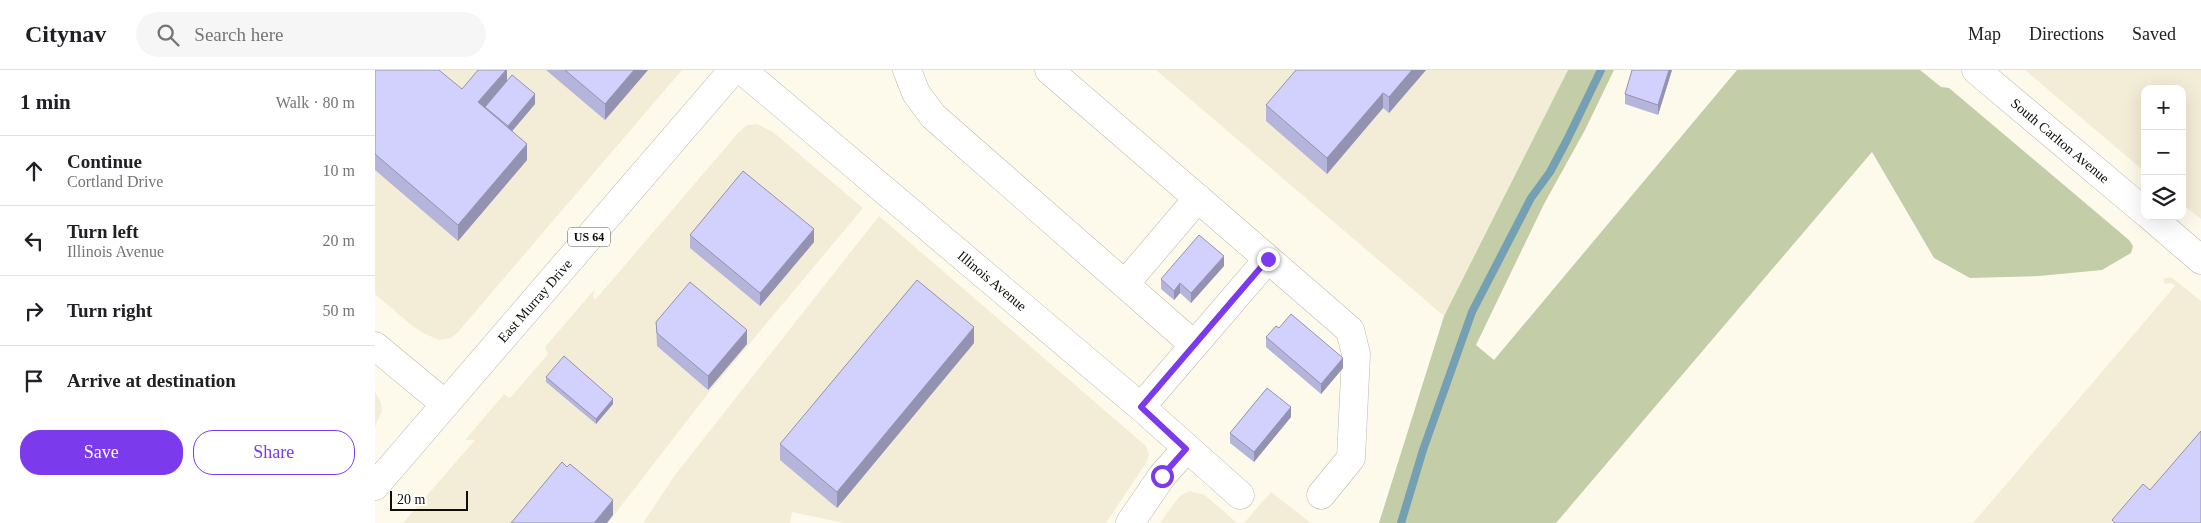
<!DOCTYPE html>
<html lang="en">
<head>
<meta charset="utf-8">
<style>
  :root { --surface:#fff; --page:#f6f6f6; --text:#202124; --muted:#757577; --line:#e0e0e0; --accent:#7c3aed }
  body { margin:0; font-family:Georgia,serif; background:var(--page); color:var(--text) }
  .controls { position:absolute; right:15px; top:15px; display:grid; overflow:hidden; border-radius:10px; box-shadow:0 5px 20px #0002 }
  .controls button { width:45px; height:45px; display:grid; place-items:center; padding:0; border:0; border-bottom:1px solid var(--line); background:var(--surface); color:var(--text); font:25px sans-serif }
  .scale { position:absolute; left:15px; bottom:12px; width:78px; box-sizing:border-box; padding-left:5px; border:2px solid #0e0d08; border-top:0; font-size:14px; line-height:18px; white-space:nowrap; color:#0e0d08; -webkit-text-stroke:4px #fff; paint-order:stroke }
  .stop { position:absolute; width:15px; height:15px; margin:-11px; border:4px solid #7c3aed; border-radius:50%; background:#fff }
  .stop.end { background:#7c3aed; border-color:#fff; box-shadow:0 1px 5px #0008 }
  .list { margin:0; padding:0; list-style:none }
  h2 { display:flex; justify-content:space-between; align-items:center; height:65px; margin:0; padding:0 20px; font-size:21px }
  h2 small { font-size:16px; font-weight:400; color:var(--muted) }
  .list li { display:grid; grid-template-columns:32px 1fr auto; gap:15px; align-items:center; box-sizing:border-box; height:70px; padding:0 20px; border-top:1px solid var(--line) }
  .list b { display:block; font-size:19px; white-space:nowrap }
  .list p { margin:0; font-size:16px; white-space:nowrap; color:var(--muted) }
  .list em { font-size:16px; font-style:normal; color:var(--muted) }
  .actions { display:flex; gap:10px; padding:15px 20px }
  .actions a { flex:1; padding:11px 0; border:1px solid var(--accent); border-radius:20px; text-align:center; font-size:18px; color:var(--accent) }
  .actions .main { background:var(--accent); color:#fff }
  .icon { flex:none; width:28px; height:28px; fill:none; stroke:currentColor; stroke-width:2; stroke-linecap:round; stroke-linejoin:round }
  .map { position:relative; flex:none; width:1826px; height:453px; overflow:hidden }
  header { display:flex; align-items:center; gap:30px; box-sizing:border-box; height:70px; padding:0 25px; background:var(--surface); border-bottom:1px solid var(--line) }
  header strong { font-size:24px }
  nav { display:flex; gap:28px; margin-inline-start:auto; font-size:18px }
  .search { width:350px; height:45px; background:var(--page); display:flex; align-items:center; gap:12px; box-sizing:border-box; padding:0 18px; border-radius:28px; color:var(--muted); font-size:19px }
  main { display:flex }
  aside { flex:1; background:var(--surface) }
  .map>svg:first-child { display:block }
  .built { fill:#f3edd7 }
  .green { fill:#c3cda7 }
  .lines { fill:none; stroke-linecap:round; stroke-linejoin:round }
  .stream { stroke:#75a0b4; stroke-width:8 }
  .minor-casing { stroke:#bcb8aa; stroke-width:29 }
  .highway-casing { stroke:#bcb8aa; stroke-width:29 }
  .minor { stroke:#fff; stroke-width:28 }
  .highway { stroke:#fff; stroke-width:28 }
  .wall { fill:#b5b4da }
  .shaded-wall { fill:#9392b1 }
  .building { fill:#d2d1fd; stroke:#9392b1 }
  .route { stroke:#7c3aed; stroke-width:6 }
  .labels { text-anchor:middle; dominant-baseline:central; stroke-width:4.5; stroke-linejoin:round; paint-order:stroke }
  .shield { fill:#fff; stroke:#565652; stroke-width:1 }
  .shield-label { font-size:12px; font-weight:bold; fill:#0e0d08 }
  .street-label { font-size:14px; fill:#0e0d08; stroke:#fff }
</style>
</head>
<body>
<header>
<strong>Citynav</strong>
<div class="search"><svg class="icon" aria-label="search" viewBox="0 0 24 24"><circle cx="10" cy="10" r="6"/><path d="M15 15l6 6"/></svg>Search here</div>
<nav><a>Map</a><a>Directions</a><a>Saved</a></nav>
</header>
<main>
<aside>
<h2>1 min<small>Walk · 80 m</small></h2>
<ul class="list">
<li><svg class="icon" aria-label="ahead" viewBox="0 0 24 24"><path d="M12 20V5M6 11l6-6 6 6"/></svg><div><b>Continue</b><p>Cortland Drive</p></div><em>10 m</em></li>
<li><svg class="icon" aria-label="left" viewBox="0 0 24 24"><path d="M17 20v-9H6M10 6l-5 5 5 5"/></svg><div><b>Turn left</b><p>Illinois Avenue</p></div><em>20 m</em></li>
<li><svg class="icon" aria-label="right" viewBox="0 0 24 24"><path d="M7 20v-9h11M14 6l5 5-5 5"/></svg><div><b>Turn right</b></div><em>50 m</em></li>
<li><svg class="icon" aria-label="arrive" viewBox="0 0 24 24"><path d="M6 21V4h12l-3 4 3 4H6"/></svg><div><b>Arrive at destination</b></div></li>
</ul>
<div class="actions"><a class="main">Save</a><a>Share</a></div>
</aside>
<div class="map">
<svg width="1826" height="453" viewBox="0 0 1826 453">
  <rect width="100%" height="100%" fill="#fefaeb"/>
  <path class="built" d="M0 0H307L83 262 76 268 64 270 48 263 35 254 0 224Z
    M781 0H1193L1069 246Z
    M1650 0H1826V149L1807 134V19H1770V102Z
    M382 54 398 62 488 138 335 321 233 453H28L100 370H90L129 324 135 328 173 284 170 277 220 219 218 226 220 230 363 63 372 55Z
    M504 146 771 376 774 385 771 393 731 453H469L417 442 415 453H268L300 405Z
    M1796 207 1826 231V453H1598L1800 216 1796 213 1790 214 1788 209Z
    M0 322 6 333 7 341 0 357Z
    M815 421 830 425 862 453H785L801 431 806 425Z
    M896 422 936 453H869Z"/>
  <path class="green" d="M1193 0H1239L1210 60 1169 134 1101 275 1119 290 1362 0H1545L1566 17 1574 18 1754 170 1758 176 1756 183 1727 200 1664 206 1595 208 1559 188 1497 82 1181 453H1004L1069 246Z"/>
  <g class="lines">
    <path class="stream" d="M1026 453 1048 380 1097 242 1156 128 1175 102 1192 70 1226 0"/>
    <g class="minor-casing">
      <path id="minor" d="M367 0 766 337 865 425
        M532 0 541 23 558 46 818 274
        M674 0 893 189 766 337
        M1601 0 1770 142
        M1775 146 1826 190
        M893 189 975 260 981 284 976 388 946 425
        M750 214 823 128
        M0 276 70 334
        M755 453 787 406 811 379"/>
    </g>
    <g class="highway-casing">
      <path id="highway" d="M0 416 358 0"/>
    </g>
    <use href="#minor" class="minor"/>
    <use href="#highway" class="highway"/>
  </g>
  <path class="wall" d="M0 0 87 19 132 0V11L160 34 137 61 152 90 83 171 0 100Z
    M171 0H273L230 50Z
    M1051 0 1014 43 1008 38 952 104 891 51V35Z
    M1297 0 1283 45 1250 34V24Z
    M315 165 439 172 385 236 315 178Z
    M849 196 816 233 805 223 799 230 786 219V209Z
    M281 252 372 274 333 320 282 276Z
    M891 267 968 298 946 324 891 277Z
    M599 273 462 438 405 390V374Z
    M171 307 238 334 221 354 171 312Z
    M916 347 879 392 855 373V363Z"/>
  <path class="shaded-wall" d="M131 0H132V15L110 37V40L103 32Z
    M259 0H273L230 50V34Z
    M1037 0H1051L1014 43V27Z
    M1294 0H1297L1283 45V35Z
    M1008 23V38L952 104V88Z
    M160 24V34L133 66V56Z
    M152 74V90L83 171V155Z
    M439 159V172L385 236V223Z
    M849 186V196L816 233V223Z
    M805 213V223L799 230V221Z
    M599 257V273L462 438V422Z
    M372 260V274L333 320V306Z
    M968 288V298L946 324V314Z
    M238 329V334L221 354V349Z
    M916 337V347L879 392V382Z
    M238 430V445L232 453H219Z"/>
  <path class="building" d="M0 0H64L87 19 103 0H131L103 32 152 74 83 155 0 84Z
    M190 0H259L230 34Z
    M921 0H1037L1014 27 1008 23 952 88 891 35Z
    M1257 0H1294L1283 35 1250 24Z
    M137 5 160 24 133 56 110 37Z
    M368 101 439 159 385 223 315 165Z
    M824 165 849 186 816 223 805 213 799 221 786 209Z
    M542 210 599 257 462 422 405 374Z
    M315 212 372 260 333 306 282 263 281 252Z
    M916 244 968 288 946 314 891 267 901 256 904 258Z
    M189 286 238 329 221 349 171 307Z
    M892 318 916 337 879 382 855 363Z
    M1826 361V453H1740L1737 450 1768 414 1775 420Z
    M187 392 192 397 195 394 238 430 219 453H136Z"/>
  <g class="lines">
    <path class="route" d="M787 406 811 379 766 337 893 189"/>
  </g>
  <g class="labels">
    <rect class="shield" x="193" y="157.5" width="42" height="19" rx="4"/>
    <g class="shield-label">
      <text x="214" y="167">US 64</text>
    </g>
    <g class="street-label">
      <text transform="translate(1685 71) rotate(40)">South Carlton Avenue</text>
      <text transform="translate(617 211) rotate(40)">Illinois Avenue</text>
      <text transform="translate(160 231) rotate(-49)">East Murray Drive</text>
    </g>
  </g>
</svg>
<div class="controls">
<button>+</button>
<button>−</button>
<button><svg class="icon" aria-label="layers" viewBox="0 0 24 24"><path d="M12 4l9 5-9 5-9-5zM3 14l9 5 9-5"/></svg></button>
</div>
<div class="scale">20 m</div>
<div class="stop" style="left:787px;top:406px"></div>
<div class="stop end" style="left:893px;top:189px"></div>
</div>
</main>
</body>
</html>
